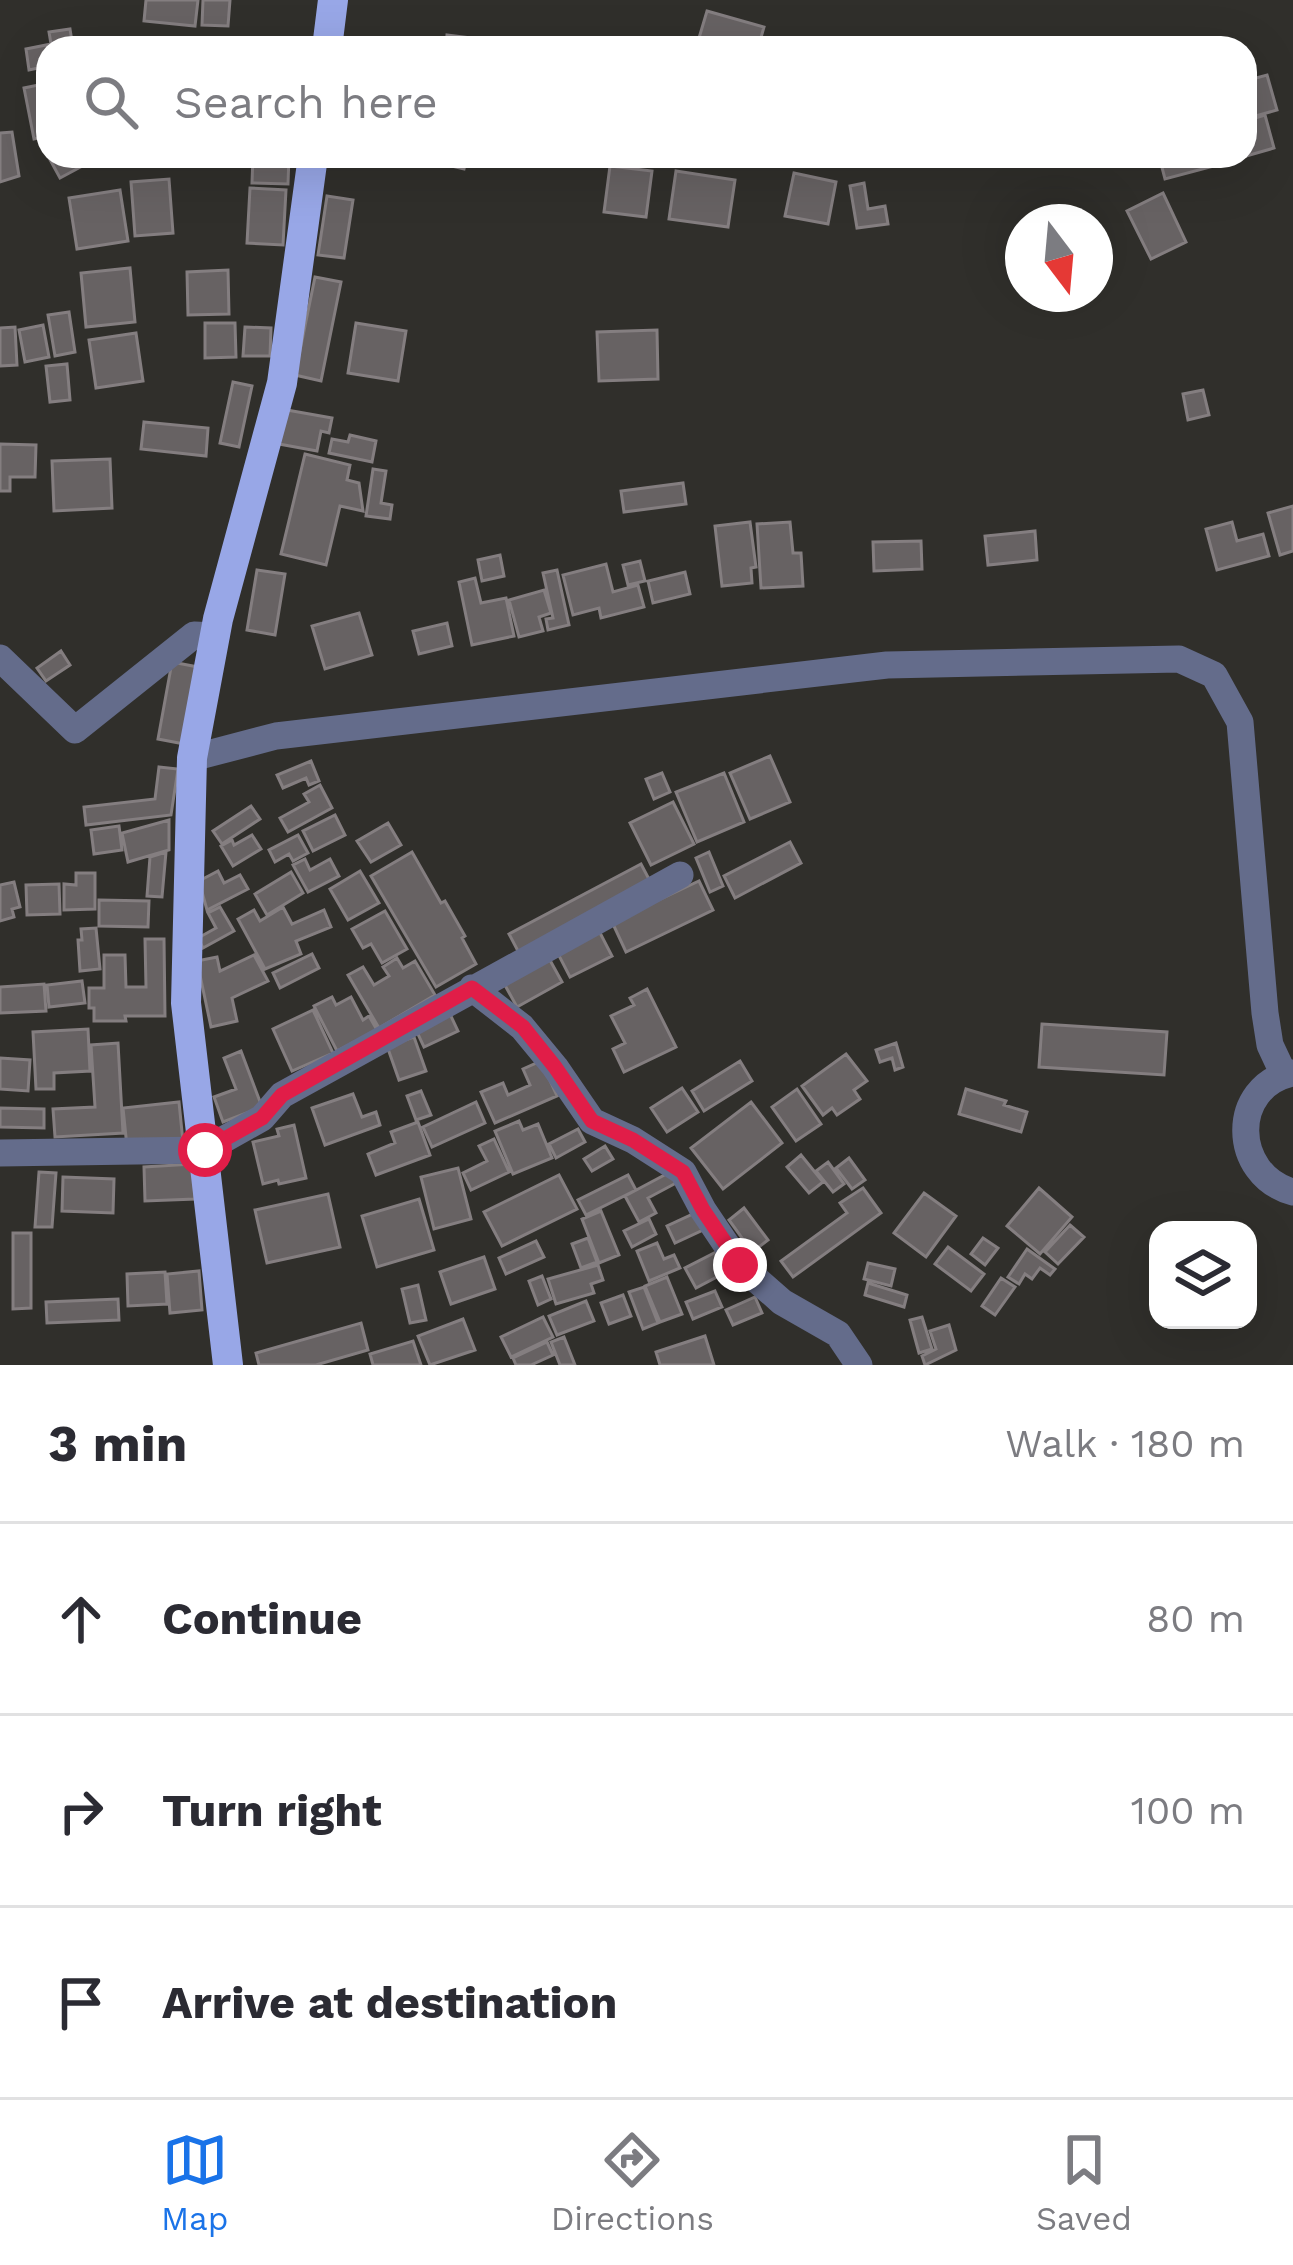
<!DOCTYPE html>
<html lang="en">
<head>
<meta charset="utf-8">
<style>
  :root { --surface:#fff; --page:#f2f2f3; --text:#2b2b33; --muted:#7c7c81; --line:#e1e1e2; --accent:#1a73e8 }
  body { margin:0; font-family:"Work Sans",sans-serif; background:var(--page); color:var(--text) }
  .controls { position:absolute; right:36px; bottom:36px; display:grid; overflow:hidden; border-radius:24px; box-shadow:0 12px 48px #0002 }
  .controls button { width:108px; height:108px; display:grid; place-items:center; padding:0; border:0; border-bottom:3px solid var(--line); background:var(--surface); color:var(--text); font:60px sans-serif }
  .compass { position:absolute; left:1005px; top:204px; width:108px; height:108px; border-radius:50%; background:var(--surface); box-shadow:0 12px 48px #0002; rotate:164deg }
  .stop { position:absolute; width:36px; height:36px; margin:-27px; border:9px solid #e11d48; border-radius:50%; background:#fff }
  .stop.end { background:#e11d48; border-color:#fff; box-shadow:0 3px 12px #0008 }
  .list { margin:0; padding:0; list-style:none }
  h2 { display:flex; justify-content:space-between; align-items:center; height:156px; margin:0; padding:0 48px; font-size:51px }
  h2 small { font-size:39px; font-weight:400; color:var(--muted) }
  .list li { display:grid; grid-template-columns:78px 1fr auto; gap:36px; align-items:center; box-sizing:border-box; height:192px; padding:0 48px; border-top:3px solid var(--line) }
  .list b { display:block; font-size:45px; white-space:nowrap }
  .list em { font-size:39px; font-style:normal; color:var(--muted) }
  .icon { flex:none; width:66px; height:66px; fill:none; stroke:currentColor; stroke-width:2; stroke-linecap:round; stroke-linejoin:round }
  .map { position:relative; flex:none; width:1293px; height:1365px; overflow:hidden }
  .search { position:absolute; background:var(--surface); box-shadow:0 12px 48px #0002; left:36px; right:36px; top:36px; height:132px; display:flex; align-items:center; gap:30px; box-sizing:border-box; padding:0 42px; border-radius:36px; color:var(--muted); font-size:45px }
  .sheet { height:732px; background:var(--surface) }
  nav { display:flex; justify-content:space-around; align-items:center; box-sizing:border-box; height:168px; border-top:3px solid var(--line); background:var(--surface); font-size:33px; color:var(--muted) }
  nav a { display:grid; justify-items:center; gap:6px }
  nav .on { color:var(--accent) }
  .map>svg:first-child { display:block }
  .building { fill:#676263; stroke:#847e80; stroke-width:3 }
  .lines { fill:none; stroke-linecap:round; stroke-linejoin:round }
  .minor { stroke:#646c8b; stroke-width:27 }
  .major { stroke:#98a7e7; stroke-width:30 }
  .route { stroke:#e11d48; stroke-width:15 }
</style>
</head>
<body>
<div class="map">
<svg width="1293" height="1365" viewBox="0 0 1293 1365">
  <rect width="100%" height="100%" fill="#302f2b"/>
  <path class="building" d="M146 0H198L195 26 144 21Z
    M203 0H230L228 26 202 25Z
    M707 11 764 27 758 48H735L699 38Z
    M70 29 73 48H48V66L29 70 26 49 51 44 49 32Z
    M447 35 488 40 487 48H446Z
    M1267 75 1277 110 1245 119V81Z
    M48 83V136L34 139 24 88Z
    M1265 115 1274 148 1229 161 1227 156H1245V121Z
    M12 132 19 176 0 182V133Z
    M48 156H101L60 178Z
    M253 156H289L288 184 252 183Z
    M409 156H467L464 169Z
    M1159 156H1211L1214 166 1165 179Z
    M610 166 652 171 646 217 604 212Z
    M676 171 735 180 728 227 669 219Z
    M794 173 836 182 828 224 785 216Z
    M169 179 173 233 135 236 131 182Z
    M864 183 868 209 885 206 888 224 857 228 850 186Z
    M250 188 286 190 283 245 247 243Z
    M120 190 128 241 77 249 69 198Z
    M1163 193 1186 242 1151 259 1127 211Z
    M327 196 353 200 344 258 318 255Z
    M130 268 135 322 86 327 81 273Z
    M228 270 229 314 188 315 187 272Z
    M315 277 341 282 321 381 295 375Z
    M69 312 75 352 55 356 48 315Z
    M205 323H235L236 357 205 358Z
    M356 323 406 331 398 381 348 373Z
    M43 325 49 357 25 362 19 330Z
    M15 327 17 365 0 366V328Z
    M245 327 271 328 270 356H243Z
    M657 330 658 379 599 381 597 332Z
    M136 333 143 381 96 388 89 340Z
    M67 364 70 400 50 402 46 366Z
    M233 382 252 386 239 447 220 443Z
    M1203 390 1209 415 1188 420 1183 394Z
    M287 410 332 418 329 433 321 431 317 451 279 444Z
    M144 422 208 428 206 456 141 449Z
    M350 435 376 441 372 462 329 453 332 439 348 442Z
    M0 444 36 445 35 477H10V491H0Z
    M305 454 350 465 347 480 359 483 363 511 340 506 326 565 281 554Z
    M110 459 112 508 54 511 52 461Z
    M373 469 386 471 381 503 392 505 390 519 366 516Z
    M683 483 686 504 624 512 621 491Z
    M1293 506V551L1280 555 1268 513Z
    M750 522 756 567 751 568 752 583 722 586 715 526Z
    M790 522 793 553H801L803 586 761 588 757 524Z
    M1232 522 1237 541 1263 534 1269 556 1217 570 1206 529Z
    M1035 531 1037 560 988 565 985 536Z
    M921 541 922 569 874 571 873 542Z
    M500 555 504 576 482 581 478 560Z
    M640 561 645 581 628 585 623 565Z
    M606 564 613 592 638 585 644 607 601 618 599 608 573 615 563 575Z
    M257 570 285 574 275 635 247 630Z
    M557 570 569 625 548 630 546 619 553 618 543 573Z
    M685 572 690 594 653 603 648 581Z
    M475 578 481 603 506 598 514 636 472 645 459 582Z
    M544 590 551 613 539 617 543 631 519 637 509 600Z
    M359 613 372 655 325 669 312 626Z
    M447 623 452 646 419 654 413 631Z
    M61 651 70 665 46 681 37 668Z
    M172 662 198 667 184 744 158 739Z
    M770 756 790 802 750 819 730 773Z
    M311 761 319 781 309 785 306 778 283 788 277 775Z
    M159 767 178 769 171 815 86 825 84 807 155 799Z
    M662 773 670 792 654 799 646 779Z
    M724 773 744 822 697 842 676 792Z
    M320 785 332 808 288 832 280 818 309 802 304 794Z
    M673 802 694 844 651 865 630 823Z
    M251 806 260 819 222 844 213 831Z
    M335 815 345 835 313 851 303 831Z
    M169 820V850L128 862 122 833Z
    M388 823 401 845 371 862 357 841Z
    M119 826 122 850 94 854 91 830Z
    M252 835 261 849 233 866 221 846 232 840 234 845Z
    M298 835 308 853 293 861 289 854 275 862 269 850Z
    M790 842 801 863 735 898 724 876Z
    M166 852 162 897 147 896 150 857Z
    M412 852 441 903 445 901 465 936 462 938 476 964 436 987 371 876Z
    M709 852 723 886 710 892 696 858Z
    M305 859 310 870 330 859 339 876 308 892 293 865Z
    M641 864 651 883 519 953 509 934Z
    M218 871 224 883 240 875 248 889 207 910 199 881Z
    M360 871 379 903 348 920 330 889Z
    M291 872 303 893 267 915 255 894Z
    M76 873H95V909L64 910V884L76 885Z
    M699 881 713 910 626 952 612 922Z
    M14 882 20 907 12 909 14 917 0 921V885Z
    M59 884 60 914 27 915 26 885Z
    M99 900 149 901 148 927 99 926Z
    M220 907 234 931 203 948 198 938 216 928 208 913Z
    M283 907 292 924 324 910 331 927 296 941 301 954 265 969 238 919 254 910 260 921Z
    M385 911 407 949 382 963 371 944 363 948 352 929Z
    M597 927 612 956 570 977 555 948Z
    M96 928 100 969 80 971 78 940H82L81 929Z
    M145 939H164L165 1016H125L126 1021H94V1008H89V988H104V955H125L126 987H146Z
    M546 953 562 982 517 1007 501 978Z
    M312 954 319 968 280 988 273 973Z
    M254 955 268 981 232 998 237 1021 211 1027 197 961 217 957 220 971Z
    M397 958 403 968 415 961 435 995 379 1028 348 975 363 967 374 985 389 976 383 967Z
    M82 981 85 1003 49 1007 47 985Z
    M44 984 46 1011 0 1013V987Z
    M647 989 676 1047 624 1072 613 1049 625 1043 611 1016 634 1005 630 998Z
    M332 997 336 1005 351 997 363 1020 369 1016 377 1030 337 1051 314 1006Z
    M313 1010 333 1053 292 1071 273 1029Z
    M449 1012 458 1031 424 1047 415 1028Z
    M1042 1024 1167 1032 1164 1075 1039 1067Z
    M88 1029 90 1071 54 1073V1089H36L33 1032Z
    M414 1037 426 1071 399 1080 387 1046Z
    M118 1043 123 1133 55 1137 53 1109 95 1107 91 1045Z
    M896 1043 903 1067 895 1070 892 1058 880 1062 876 1050Z
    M241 1051 262 1107 223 1122 214 1097 236 1089 224 1058Z
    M846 1054 867 1081 854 1090 860 1099 837 1115 832 1108 823 1115 802 1086Z
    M0 1058 30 1060 28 1091 0 1089Z
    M541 1061 557 1096 495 1123 481 1092 503 1083 508 1095 530 1085 523 1069Z
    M740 1061 752 1081 704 1111 692 1091Z
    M682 1088 698 1112 667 1132 651 1108Z
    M797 1089 821 1124 796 1141 772 1107Z
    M966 1089 1006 1101 1004 1105 1027 1112 1021 1132 959 1114Z
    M421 1091 431 1115 416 1120 407 1096Z
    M353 1094 362 1117 376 1112 380 1125 325 1145 312 1108Z
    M179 1102 183 1142 127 1147 123 1108Z
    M476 1102 485 1123 432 1147 423 1127Z
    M751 1102 782 1143 723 1189 691 1148Z
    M0 1108 44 1109V1128L0 1127Z
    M519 1121 523 1130 538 1124 552 1158 513 1174 495 1131Z
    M418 1122 430 1155 376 1175 368 1154 395 1143 391 1132Z
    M294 1125 306 1178 279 1184 278 1180 263 1184 253 1142 279 1136 277 1129Z
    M578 1129 585 1142 556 1158 549 1144Z
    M494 1139 509 1172 471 1190 463 1173 487 1161 479 1146Z
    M605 1146 613 1159 592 1171 584 1159Z
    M801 1155 823 1182 809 1193 787 1167Z
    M849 1158 865 1180 852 1189 836 1168Z
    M828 1162 844 1184 833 1192 816 1171Z
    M193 1164 195 1199 145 1201 144 1167Z
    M458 1168 471 1219 434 1229 421 1177Z
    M672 1171 678 1182 648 1198 656 1213 639 1222 625 1196Z
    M39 1172 56 1173 52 1227H35Z
    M559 1175 577 1209 502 1246 484 1212Z
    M628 1175 636 1190 586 1215 578 1200Z
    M63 1177 114 1179 113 1213 62 1211Z
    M863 1188 881 1213 793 1277 781 1261 847 1213 840 1203Z
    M1039 1188 1072 1217 1040 1254 1007 1226Z
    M924 1193 956 1216 926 1257 894 1233Z
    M328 1194 340 1247 267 1263 255 1210Z
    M419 1199 434 1250 377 1267 362 1216Z
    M744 1208 768 1240 752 1252 729 1220Z
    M601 1211 619 1255 599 1263 582 1219Z
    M695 1213 703 1230 675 1243 667 1226Z
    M649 1219 656 1234 632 1247 624 1231Z
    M1070 1225 1084 1237 1058 1264 1045 1252Z
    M13 1233H31V1308L13 1309Z
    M588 1238 597 1262 581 1268 572 1244Z
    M983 1238 998 1248 985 1265 971 1254Z
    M536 1241 544 1257 506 1274 499 1258Z
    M657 1243 664 1259 674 1255 680 1268 649 1281 637 1251Z
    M948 1247 984 1274 971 1291 935 1264Z
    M1027 1249 1055 1269 1050 1275 1040 1268 1032 1279 1025 1274 1019 1284 1008 1277Z
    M720 1250 730 1270 696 1288 685 1268Z
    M484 1257 495 1289 451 1304 440 1272Z
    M868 1263 895 1269 891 1286 864 1279Z
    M598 1265 603 1280 591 1284 594 1293 556 1304 548 1279Z
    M199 1271 202 1310 170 1313 167 1274Z
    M165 1272 167 1304 128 1306 127 1274Z
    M542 1276 551 1299 538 1305 529 1281Z
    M667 1277 682 1314 660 1322 645 1286Z
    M1001 1278 1015 1287 995 1315 982 1306Z
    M868 1283 907 1295 904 1307 865 1295Z
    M418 1285 426 1320 410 1323 402 1289Z
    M644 1287 658 1323 643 1329 629 1292Z
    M715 1291 722 1307 693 1319 686 1302Z
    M623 1295 631 1316 609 1324 601 1303Z
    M755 1297 762 1313 733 1325 726 1310Z
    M118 1299 119 1320 47 1323 46 1302Z
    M586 1301 594 1321 557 1335 549 1316Z
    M543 1317 553 1337 511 1357 501 1337Z
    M922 1317 932 1349 919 1353 910 1320Z
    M463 1319 475 1350 430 1365 418 1336Z
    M361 1323 368 1350 316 1365H259L256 1353Z
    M949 1325 956 1350 925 1365 922 1356 936 1349 930 1331Z
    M705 1336 714 1365H660L656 1352Z
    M564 1337 575 1365H560L551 1342Z
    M413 1341 421 1365H373L370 1354Z
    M547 1342 553 1355 531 1365H516L513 1358Z"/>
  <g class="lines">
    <path class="minor" d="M0 658 75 730 194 635 216 636
      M192 758 276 736 887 665 1179 659 1214 675 1240 722 1265 1013 1270 1045 1284 1075
      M472 988 522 1027 555 1067 592 1121 633 1140 683 1172 703 1210 740 1265 782 1302 838 1334 859 1365
      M1293 1073C1229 1086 1231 1175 1293 1192
      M0 1153 205 1150 262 1118 282 1095 680 875"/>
    <path class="major" d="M327 48 333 0
      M228 1365 186 1003 192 758 218 619 282 383 313 156"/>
  </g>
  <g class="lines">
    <path class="route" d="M205 1150 262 1118 282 1095 472 988 523 1027 555 1067 592 1121 633 1140 683 1172 703 1210 740 1265"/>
  </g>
</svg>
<div class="controls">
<button><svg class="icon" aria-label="layers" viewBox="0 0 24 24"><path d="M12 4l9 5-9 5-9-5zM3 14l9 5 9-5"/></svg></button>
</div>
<svg class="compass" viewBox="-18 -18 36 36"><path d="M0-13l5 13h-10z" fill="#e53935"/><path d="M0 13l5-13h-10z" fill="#7c7c81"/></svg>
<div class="stop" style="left:205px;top:1150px"></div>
<div class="stop end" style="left:740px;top:1265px"></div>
<div class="search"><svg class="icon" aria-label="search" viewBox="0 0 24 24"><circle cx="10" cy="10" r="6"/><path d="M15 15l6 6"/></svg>Search here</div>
</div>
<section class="sheet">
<h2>3 min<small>Walk · 180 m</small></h2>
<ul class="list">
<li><svg class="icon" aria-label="ahead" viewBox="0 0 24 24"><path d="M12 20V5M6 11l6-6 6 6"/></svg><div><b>Continue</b></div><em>80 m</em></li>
<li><svg class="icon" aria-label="right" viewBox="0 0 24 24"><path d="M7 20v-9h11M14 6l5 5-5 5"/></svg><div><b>Turn right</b></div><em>100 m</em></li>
<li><svg class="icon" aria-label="arrive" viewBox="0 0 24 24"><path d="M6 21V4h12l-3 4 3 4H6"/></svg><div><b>Arrive at destination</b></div></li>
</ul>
</section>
<nav>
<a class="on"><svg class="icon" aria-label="map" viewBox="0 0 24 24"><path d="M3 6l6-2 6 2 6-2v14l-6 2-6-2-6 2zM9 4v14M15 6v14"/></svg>Map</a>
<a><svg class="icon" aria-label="directions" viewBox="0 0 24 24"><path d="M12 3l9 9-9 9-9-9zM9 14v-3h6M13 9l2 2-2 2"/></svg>Directions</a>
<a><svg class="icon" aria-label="saved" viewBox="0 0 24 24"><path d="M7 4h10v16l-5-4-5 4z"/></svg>Saved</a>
</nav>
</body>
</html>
